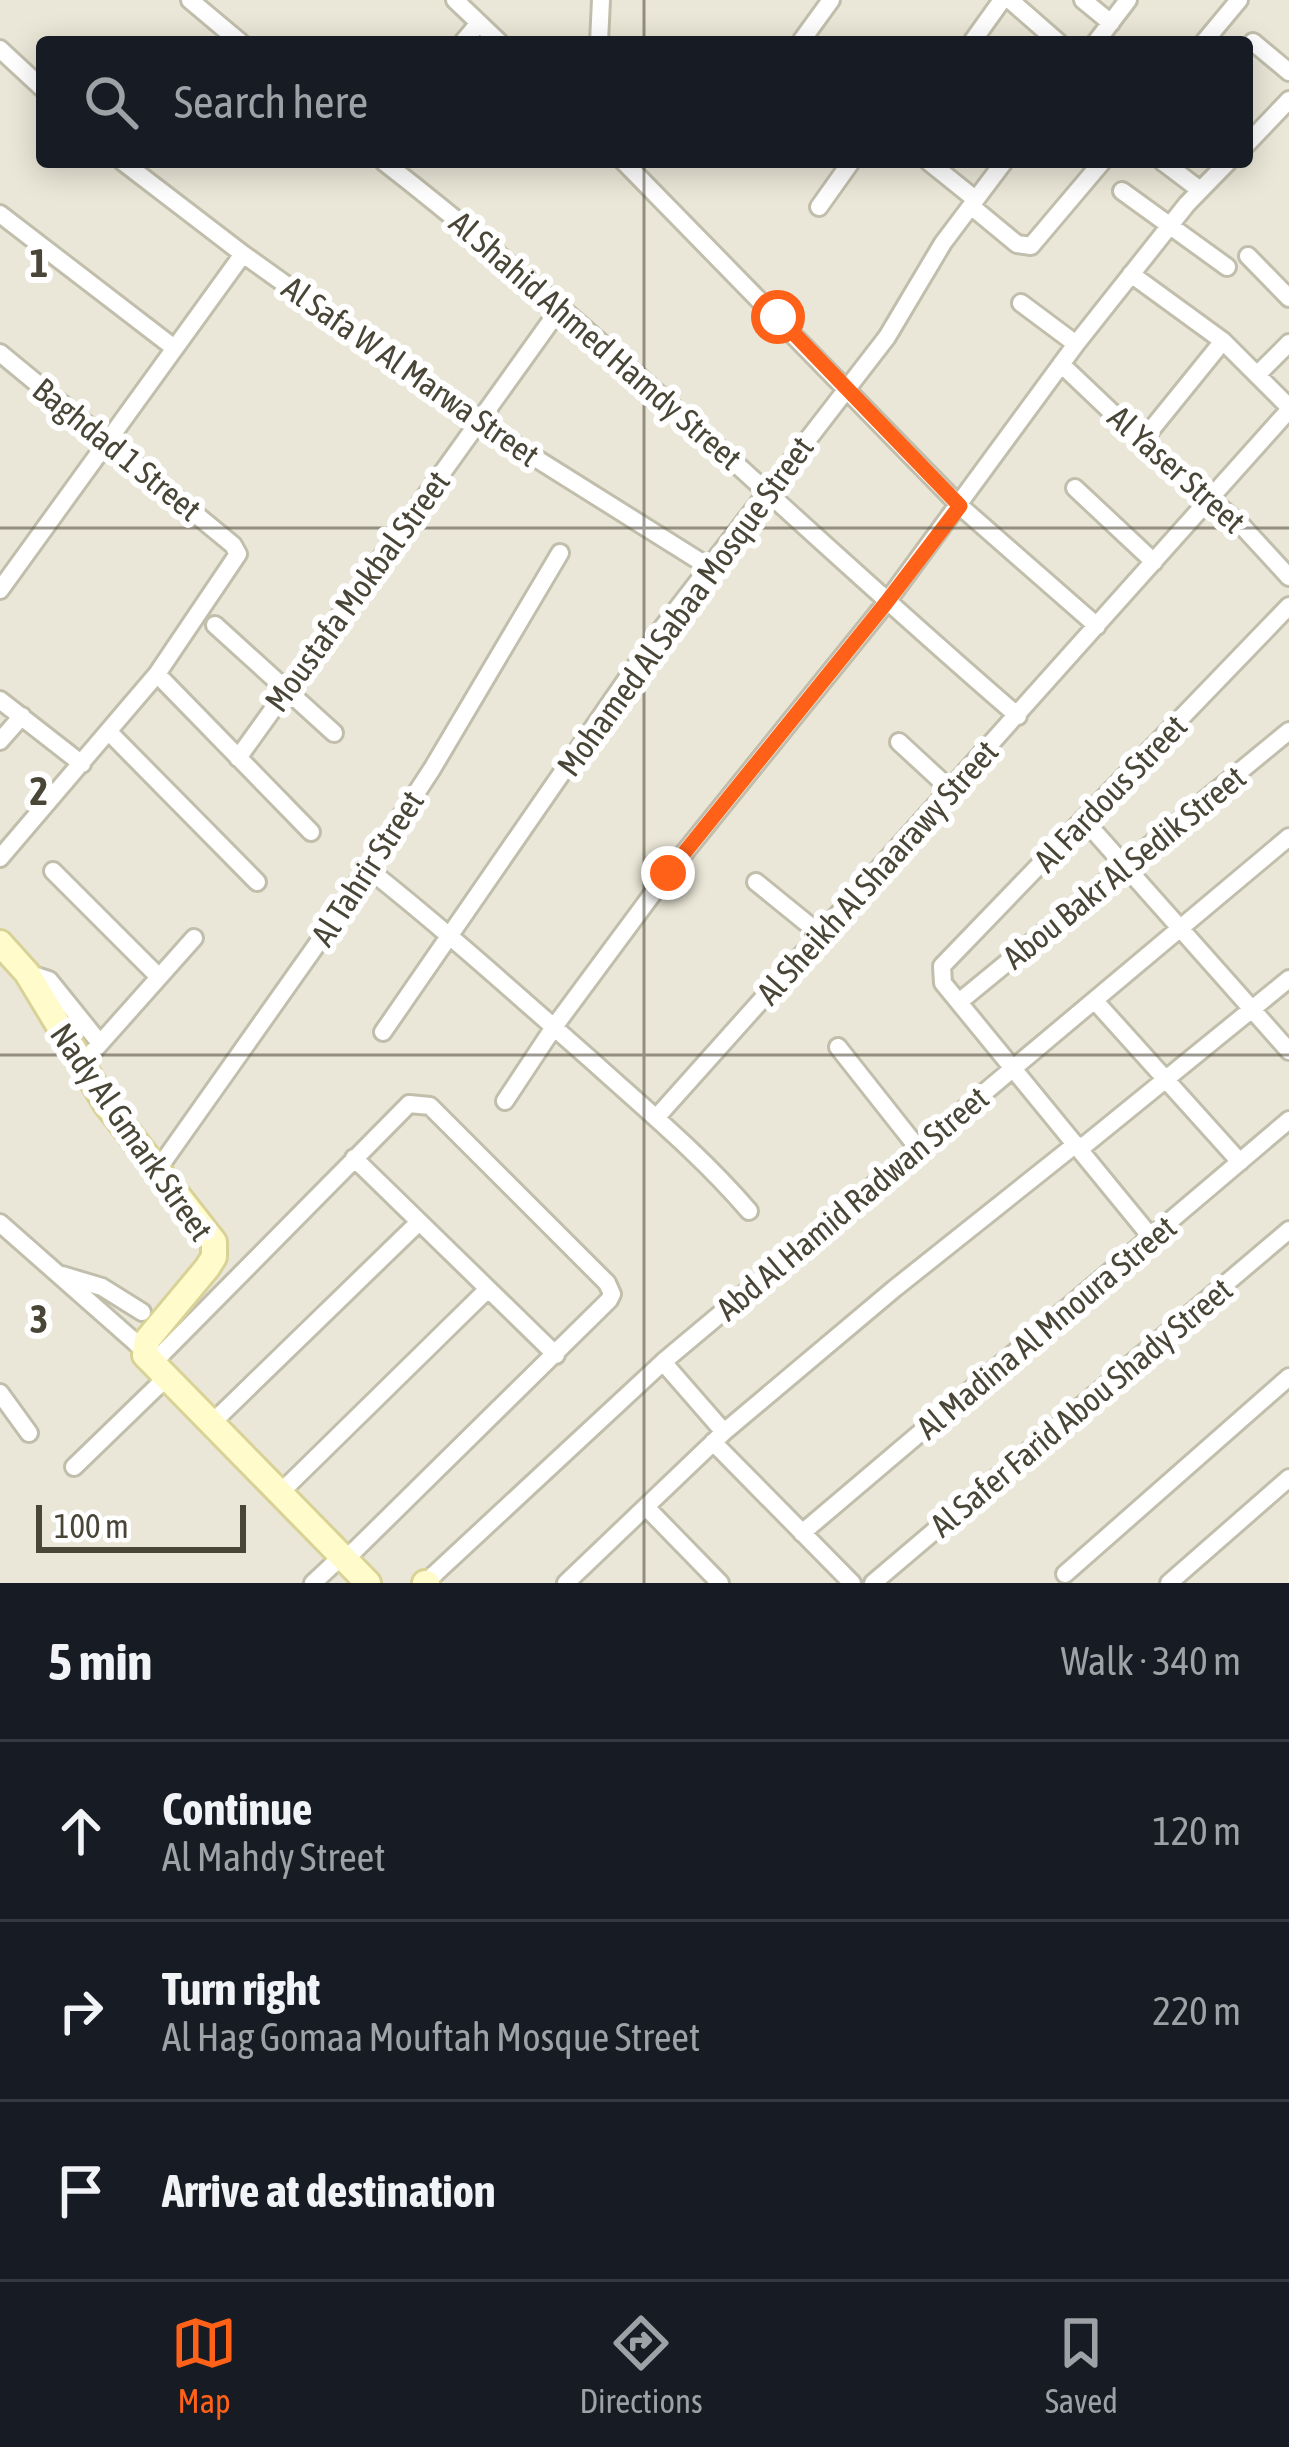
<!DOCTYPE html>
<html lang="en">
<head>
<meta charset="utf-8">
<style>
  :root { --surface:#171b24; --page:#242831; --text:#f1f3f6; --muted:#9ea1a6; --line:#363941; --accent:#ff6118 }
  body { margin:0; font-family:"Asap Condensed",sans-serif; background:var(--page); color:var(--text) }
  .scale { position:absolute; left:36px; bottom:30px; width:210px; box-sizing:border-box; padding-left:12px; border:6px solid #4a4637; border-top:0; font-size:33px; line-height:42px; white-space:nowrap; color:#4a4637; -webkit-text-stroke:9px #fff; paint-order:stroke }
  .stop { position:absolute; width:36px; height:36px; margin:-27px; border:9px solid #ff6118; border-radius:50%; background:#fff }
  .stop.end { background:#ff6118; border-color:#fff; box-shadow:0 3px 12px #0008 }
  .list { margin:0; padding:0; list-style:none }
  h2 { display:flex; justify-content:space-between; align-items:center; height:156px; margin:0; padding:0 48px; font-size:51px }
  h2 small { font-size:39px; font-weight:400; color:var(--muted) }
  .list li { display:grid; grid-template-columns:78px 1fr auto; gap:36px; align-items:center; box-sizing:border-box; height:180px; padding:0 48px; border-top:3px solid var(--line) }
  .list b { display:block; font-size:45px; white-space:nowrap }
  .list p { margin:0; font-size:39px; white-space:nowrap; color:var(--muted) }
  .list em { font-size:39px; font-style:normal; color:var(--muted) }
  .icon { flex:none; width:66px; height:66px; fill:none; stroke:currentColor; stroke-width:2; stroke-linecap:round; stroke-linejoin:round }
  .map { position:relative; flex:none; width:1289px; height:1583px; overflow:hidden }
  .search { position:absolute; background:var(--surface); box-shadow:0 6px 30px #0003; left:36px; right:36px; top:36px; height:132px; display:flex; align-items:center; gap:30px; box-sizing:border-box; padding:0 42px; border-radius:12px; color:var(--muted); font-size:45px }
  .sheet { height:696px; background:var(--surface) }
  nav { display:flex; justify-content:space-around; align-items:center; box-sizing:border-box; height:168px; border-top:3px solid var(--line); background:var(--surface); font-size:33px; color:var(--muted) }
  nav a { display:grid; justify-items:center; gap:6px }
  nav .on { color:var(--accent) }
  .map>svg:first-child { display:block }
  .residential { fill:#eae7d8; fill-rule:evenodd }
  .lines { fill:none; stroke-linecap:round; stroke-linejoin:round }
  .street-casing { stroke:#c2beac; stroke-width:22 }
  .secondary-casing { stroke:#d8d297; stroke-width:30 }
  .street { stroke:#fff; stroke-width:16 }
  .secondary { stroke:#fffbcb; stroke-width:24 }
  .route { stroke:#ff6118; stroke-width:15 }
  .grid { fill:none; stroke:#4a4637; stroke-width:3; stroke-opacity:0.55 }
  .labels { text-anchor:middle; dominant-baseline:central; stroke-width:12; stroke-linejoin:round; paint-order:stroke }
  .street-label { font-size:33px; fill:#4a4637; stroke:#fff }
  .grid-label { font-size:39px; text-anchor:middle; font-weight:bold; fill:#4a4637; stroke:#fff; stroke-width:12; stroke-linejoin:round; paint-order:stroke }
</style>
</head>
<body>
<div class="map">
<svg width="1289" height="1583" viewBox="0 0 1289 1583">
  <rect width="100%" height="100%" fill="#f6f4ea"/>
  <path class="residential" d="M0 0H1289V1583H0ZM42 42H1247V162H42Z"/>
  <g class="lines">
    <g class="street-casing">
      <path id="street" d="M190 0 240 42
        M455 0 499 42
        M1010 0 1058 42
        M1083 0 1111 23
        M802 40 831 0
        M463 42 479 23
        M599 42 601 0
        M972 42 1002 0
        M1096 42 1128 0
        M1204 42 1239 0
        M1253 42 1289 72
        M0 49 42 88
        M1247 144 1289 100
        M123 162 243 254 478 422 709 567
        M384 162C606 335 805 533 1018 716
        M624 162 960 506 1097 626
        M929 162 975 199
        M1163 162 1200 190
        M1122 191 1227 267
        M971 206 1017 244 1031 246 1102 162
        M819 207 851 162
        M0 214 173 347
        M1248 256 1289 298
        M1131 274 1223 341 1289 407
        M1021 303 1076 344
        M0 353 233 545 238 554 157 674 0 858
        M1061 364 1142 441 1243 527 1289 577
        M1258 374 1289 343
        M1142 441 1223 341
        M1075 488 1154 562
        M0 590 243 254
        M215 625 334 733
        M157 674 311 832
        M0 700 82 764
        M109 732 257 882
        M0 741 22 716
        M899 742 951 790
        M238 758 561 307
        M1085 821 1289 1051
        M367 868C444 929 516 994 590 1059 644 1108 701 1155 749 1211
        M53 871 159 977
        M756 882 820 934
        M27 973 49 980 99 1042
        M959 1002 1289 731
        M1096 1002 1240 1162
        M383 1032 660 631 887 337 943 243 1004 162
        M838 1047 917 1147
        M81 1065 194 938
        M505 1101 554 1027 668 873 886 603 1076 344 1187 204 1228 162
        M656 1118 1289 410
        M1080 1149 1289 979
        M354 1158 556 1355
        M156 1172 320 940 432 769 560 553
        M0 1223 144 1350
        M1151 1237 943 983 942 966 1289 606
        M62 1275 102 1287 142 1312
        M663 1362 724 1432
        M153 1363 409 1104 430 1106 607 1283 612 1294 609 1300 346 1559
        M0 1393 29 1433
        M212 1423 419 1222
        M713 1442 852 1583
        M74 1467 167 1377
        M281 1492 488 1289
        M646 1507 720 1583
        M802 1533 1289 1120
        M1065 1574 1289 1377
        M426 1582 663 1362 1289 837
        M313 1583 343 1555
        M566 1583 724 1432 894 1289 1076 1144
        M873 1583 1289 1230
        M1169 1583 1289 1478"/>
    </g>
    <g class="secondary-casing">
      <path id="secondary" d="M0 943 27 973 106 1104 214 1242V1257L207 1268 147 1340 145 1355 368 1583
        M425 1583H427"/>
    </g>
    <use href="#street" class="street"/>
    <use href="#secondary" class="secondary"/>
  </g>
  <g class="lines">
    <path class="route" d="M668 873 886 603 960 506 778 317"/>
  </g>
  <path class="grid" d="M644 0V42M644 162V1583M0 528H1289M0 1055H1289"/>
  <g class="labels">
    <g class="street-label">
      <text transform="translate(596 340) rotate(41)">Al Shahid Ahmed Hamdy Street</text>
      <text transform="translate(411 371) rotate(35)">Al Safa W Al Marwa Street</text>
      <text transform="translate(117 449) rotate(39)">Baghdad 1 Street</text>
      <text transform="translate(1177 469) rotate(42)">Al Yaser Street</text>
      <text transform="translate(357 591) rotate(-54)">Moustafa Mokbal Street</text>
      <text transform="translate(685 606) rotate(-54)">Mohamed Al Sabaa Mosque Street</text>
      <text transform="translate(1110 793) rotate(-46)">Al Fardous Street</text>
      <text transform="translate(1124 867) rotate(-39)">Abou Bakr Al Sedik Street</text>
      <text transform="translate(367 868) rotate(-57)">Al Tahrir Street</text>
      <text transform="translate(877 872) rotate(-48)">Al Sheikh Al Shaarawy Street</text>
      <text transform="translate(132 1132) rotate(55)">Nady Al Gmark Street</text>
      <text transform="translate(852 1203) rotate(-40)">Abd Al Hamid Radwan Street</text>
      <text transform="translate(1046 1327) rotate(-40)">Al Madina Al Mnoura Street</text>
      <text transform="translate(1081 1407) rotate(-40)">Al Safer Farid Abou Shady Street</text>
    </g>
  </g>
  <g class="grid-label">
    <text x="39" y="277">1</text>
    <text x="39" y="805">2</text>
    <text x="39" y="1333">3</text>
  </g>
</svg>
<div class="scale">100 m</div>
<div class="stop" style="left:778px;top:317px"></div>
<div class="stop end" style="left:668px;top:873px"></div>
<div class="search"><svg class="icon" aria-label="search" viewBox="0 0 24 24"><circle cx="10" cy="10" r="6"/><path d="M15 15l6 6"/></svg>Search here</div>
</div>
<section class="sheet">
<h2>5 min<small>Walk · 340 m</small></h2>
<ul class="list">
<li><svg class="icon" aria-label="ahead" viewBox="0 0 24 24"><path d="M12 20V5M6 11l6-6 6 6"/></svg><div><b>Continue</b><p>Al Mahdy Street</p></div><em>120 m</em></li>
<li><svg class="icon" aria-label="right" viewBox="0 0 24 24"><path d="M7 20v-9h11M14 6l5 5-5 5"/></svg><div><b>Turn right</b><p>Al Hag Gomaa Mouftah Mosque Street</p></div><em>220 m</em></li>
<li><svg class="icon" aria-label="arrive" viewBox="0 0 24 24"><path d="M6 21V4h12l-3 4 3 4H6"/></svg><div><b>Arrive at destination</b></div></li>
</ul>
</section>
<nav>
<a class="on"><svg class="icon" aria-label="map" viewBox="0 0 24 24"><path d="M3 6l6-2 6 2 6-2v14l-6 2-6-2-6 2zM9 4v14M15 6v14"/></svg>Map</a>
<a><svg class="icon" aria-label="directions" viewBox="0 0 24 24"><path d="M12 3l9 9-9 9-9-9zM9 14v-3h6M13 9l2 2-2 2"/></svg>Directions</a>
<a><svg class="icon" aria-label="saved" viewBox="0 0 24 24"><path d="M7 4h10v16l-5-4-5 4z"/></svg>Saved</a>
</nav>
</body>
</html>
